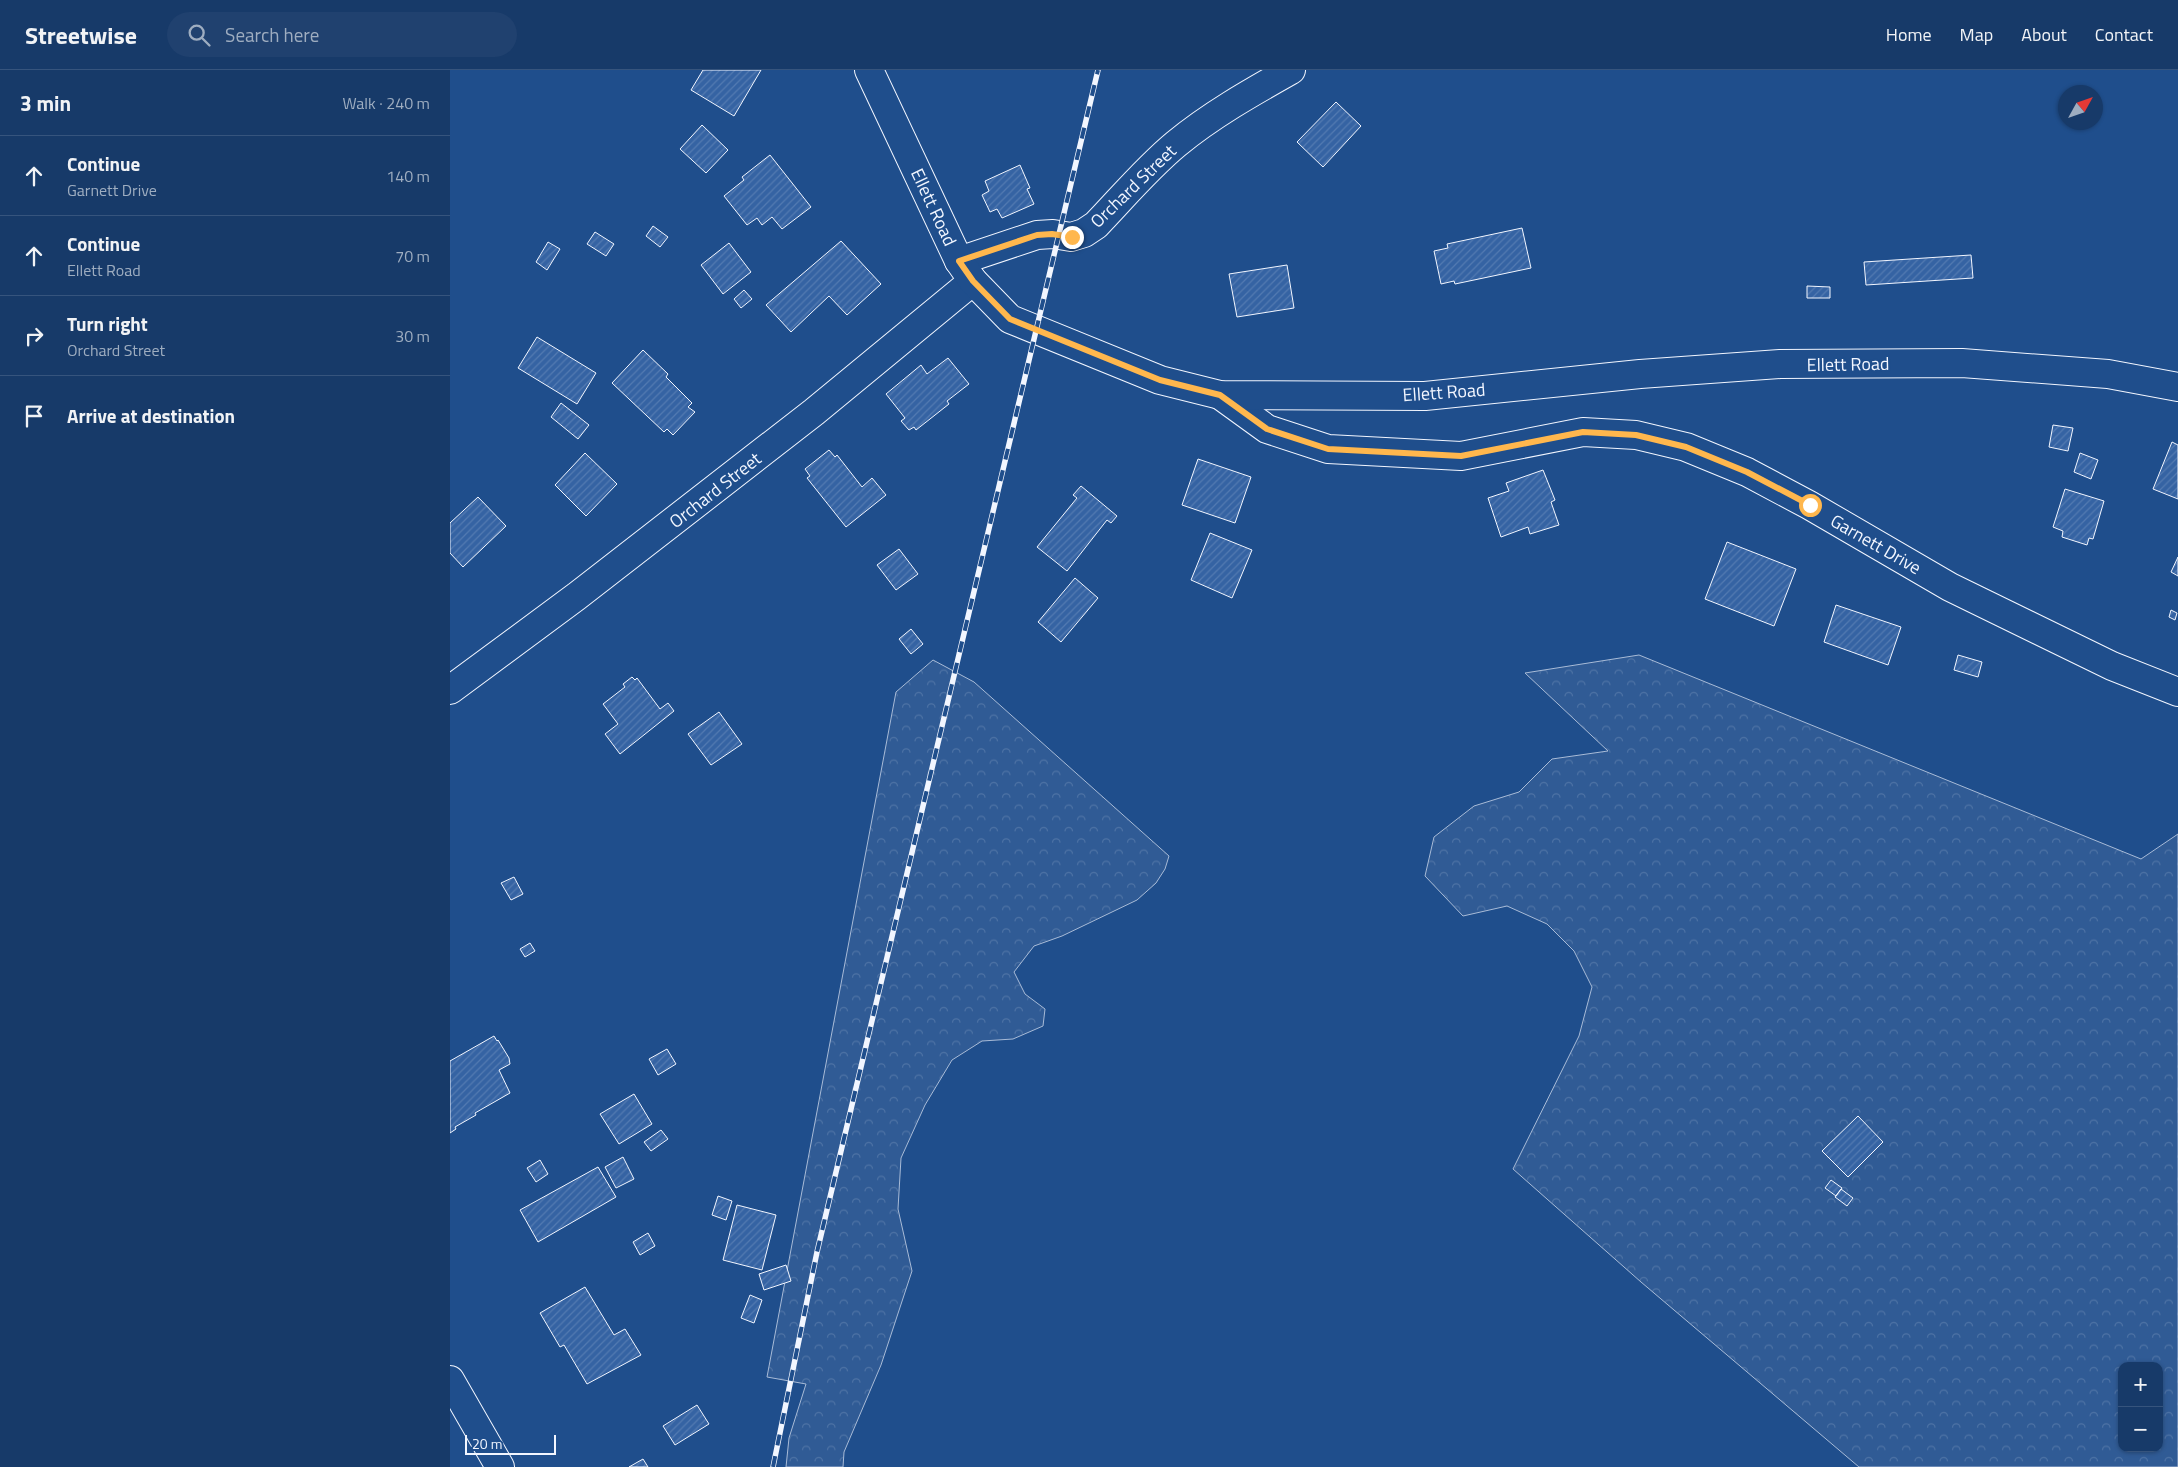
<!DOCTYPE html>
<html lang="en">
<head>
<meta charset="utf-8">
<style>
  :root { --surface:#173a69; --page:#20416f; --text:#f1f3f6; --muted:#9eadc0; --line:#36547d }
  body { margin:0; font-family:"Titillium Web",sans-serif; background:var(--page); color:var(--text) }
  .controls { position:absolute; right:15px; bottom:15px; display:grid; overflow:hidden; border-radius:10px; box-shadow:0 1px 4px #0004 }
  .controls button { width:45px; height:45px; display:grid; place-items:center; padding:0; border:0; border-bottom:1px solid var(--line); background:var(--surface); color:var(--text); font:25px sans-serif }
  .compass { position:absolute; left:1608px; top:15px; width:45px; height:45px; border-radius:50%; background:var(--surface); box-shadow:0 1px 4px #0004; rotate:50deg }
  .scale { position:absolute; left:15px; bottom:12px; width:91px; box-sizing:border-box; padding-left:5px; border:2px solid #f2f6ff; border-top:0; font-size:14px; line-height:18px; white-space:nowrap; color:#f2f6ff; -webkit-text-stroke:4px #1f4e8c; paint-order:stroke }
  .stop { position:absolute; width:15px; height:15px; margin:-11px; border:4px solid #ffb74d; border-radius:50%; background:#fff }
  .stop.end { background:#ffb74d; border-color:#fff; box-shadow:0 1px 5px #0008 }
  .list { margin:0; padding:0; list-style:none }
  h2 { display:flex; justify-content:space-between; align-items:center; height:65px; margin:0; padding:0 20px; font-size:21px }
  h2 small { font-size:16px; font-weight:400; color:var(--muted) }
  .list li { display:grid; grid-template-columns:32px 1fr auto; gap:15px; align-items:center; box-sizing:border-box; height:80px; padding:0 20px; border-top:1px solid var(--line) }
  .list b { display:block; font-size:19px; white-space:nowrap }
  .list p { margin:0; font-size:16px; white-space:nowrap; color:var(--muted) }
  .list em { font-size:16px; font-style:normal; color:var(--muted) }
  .icon { flex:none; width:28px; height:28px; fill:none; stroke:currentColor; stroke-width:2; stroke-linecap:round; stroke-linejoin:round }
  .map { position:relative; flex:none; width:1728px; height:1397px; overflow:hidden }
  header { display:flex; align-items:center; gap:30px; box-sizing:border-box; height:70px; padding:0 25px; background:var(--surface); border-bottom:1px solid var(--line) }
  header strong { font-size:24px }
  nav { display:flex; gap:28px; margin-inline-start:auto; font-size:18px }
  .search { width:350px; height:45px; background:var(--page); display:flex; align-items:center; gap:12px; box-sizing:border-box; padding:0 18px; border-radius:28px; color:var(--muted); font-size:19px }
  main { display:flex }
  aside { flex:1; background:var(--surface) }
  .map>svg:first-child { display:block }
  .forest { fill:url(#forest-crowns); stroke:#a8bbd7; fill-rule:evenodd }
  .building { fill:url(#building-hatch); stroke:#f2f6ff }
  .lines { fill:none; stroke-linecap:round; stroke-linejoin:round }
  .street-casing { stroke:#f2f6ff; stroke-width:30 }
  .secondary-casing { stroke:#f2f6ff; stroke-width:30 }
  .street { stroke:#1f4e8c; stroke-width:28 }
  .secondary { stroke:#1f4e8c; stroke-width:28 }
  .rail-casing { stroke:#f2f6ff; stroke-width:5.5 }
  .rail { stroke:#1f4e8c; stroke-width:4; stroke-dasharray:11; stroke-linecap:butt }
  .route { stroke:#ffb74d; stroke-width:6 }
  .labels { text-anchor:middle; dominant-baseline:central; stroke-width:4; stroke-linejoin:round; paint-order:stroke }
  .street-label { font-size:18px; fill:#f2f6ff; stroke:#1f4e8c }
</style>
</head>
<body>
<header>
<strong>Streetwise</strong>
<div class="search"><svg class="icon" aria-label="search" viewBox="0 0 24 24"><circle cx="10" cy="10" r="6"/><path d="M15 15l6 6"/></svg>Search here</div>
<nav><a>Home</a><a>Map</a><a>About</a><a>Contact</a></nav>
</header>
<main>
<aside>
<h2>3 min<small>Walk · 240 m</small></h2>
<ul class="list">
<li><svg class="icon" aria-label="ahead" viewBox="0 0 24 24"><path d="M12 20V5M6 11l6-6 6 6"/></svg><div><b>Continue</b><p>Garnett Drive</p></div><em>140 m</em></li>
<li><svg class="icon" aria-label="ahead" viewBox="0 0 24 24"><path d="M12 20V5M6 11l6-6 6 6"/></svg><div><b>Continue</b><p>Ellett Road</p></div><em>70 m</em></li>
<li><svg class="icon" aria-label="right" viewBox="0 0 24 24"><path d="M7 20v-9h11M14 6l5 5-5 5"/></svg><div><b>Turn right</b><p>Orchard Street</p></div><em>30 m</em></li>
<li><svg class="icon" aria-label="arrive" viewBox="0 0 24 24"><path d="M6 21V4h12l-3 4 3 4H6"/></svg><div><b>Arrive at destination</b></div></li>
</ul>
</aside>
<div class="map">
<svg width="1728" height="1397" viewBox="0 0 1728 1397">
  <defs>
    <pattern id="forest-crowns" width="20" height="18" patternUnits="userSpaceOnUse" patternTransform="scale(1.25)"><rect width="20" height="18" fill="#305b95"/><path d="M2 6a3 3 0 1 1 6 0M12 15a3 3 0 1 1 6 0" fill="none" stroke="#4e73a5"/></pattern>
    <pattern id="building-hatch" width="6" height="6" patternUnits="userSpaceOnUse" patternTransform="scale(1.25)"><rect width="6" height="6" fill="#3563a3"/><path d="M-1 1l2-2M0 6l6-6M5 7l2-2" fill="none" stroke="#537ab1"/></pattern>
  </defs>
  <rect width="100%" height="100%" fill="#1f4e8c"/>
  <path class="forest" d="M1189 585 1691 789 1728 764V1397H1409L1191 1212 1063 1099 1129 966 1142 917 1124 881 1097 854 1057 836 1013 846 975 806 984 767 1024 736 1069 722 1102 689 1158 681 1075 603ZM1672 1296H1709V1378H1672Z
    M483 590 524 612 719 786 715 799 706 813 687 830 612 866 584 876 564 902 575 924 595 939 593 956 563 969 532 971 502 990 475 1035 451 1088 448 1139 462 1201 431 1295 394 1382 393 1397H336L339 1368 356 1314 317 1307 446 622Z"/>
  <path class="building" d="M253 0H311L284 46 241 20Z
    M886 32 911 56 873 97 847 72Z
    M252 55 278 80 256 103 230 79Z
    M320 85 361 137 332 159 322 147 312 155 307 148 297 155 274 126 294 110 292 107Z
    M570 95 580 118 577 119 584 134 552 148 547 139 540 142 532 125 539 121 535 111Z
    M203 156 218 167 210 177 196 166Z
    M1072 158 1081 198 1005 214 1004 211 991 214 984 181 998 178 997 174Z
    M145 162 164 174 156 186 137 174Z
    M391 171 431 214 397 245 379 226 341 262 316 235Z
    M98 172 110 179 97 200 86 192Z
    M279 173 301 202 273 224 251 195Z
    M1521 185 1523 208 1416 215 1414 192Z
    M837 195 844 238 787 247 779 204Z
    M1357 216 1380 217V228H1357Z
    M294 220 302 229 291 238 284 229Z
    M87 267 146 303 127 334 68 298Z
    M193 280 218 304 216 307 242 333 238 337 245 342 223 365 217 359 214 362 162 313Z
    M498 288 519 314 497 331 499 334 466 360 464 357 459 360 451 351 455 348 436 324 471 295 477 304Z
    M111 333 139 355 128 369 101 347Z
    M1603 355 1623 358 1618 381 1599 377Z
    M1722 372 1728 375V429L1703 419Z
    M379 380 385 387 387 385 412 417 422 408 436 425 396 457 357 408 360 406 355 399Z
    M135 383 167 414 136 446 105 415Z
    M1630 383 1648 390 1641 409 1624 402Z
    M748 389 801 407 785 453 732 435Z
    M1093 400 1105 430 1101 432 1109 455 1080 464 1078 457 1051 467 1038 428 1059 421 1056 413Z
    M631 416 667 446 661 453 657 450 617 501 587 477 627 428 623 425Z
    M1615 419 1654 431 1643 469 1639 468 1637 475 1612 467 1613 461 1603 457Z
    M28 427 56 456 13 497 0 483V453Z
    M760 463 802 480 782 528 741 510Z
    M1277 472 1346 499 1324 556 1255 529Z
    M449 479 468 504 446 520 427 495Z
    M1728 487V506L1721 502Z
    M625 508 648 528 611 572 588 552Z
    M1386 535 1451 557 1438 595 1374 572Z
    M1721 540 1727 543 1725 550 1719 547Z
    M461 559 473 574 461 584 449 569Z
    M1508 585 1532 592 1528 607 1504 600Z
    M182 607 185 610 187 608 210 639 218 633 224 641 170 684 155 664 168 654 153 634 175 617 173 614Z
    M269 642 292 674 261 695 238 664Z
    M64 807 73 824 61 830 51 813Z
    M80 873 85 881 75 887 70 879Z
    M44 966 47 971 48 970 59 988 60 994 49 1000 60 1023 25 1043 26 1045 5 1057 6 1059 0 1063V991Z
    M217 979 226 994 208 1005 199 989Z
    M184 1024 202 1054 169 1074 150 1044Z
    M1408 1046 1433 1072 1398 1107 1372 1081Z
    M211 1060 218 1069 201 1081 194 1072Z
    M173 1087 184 1109 166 1118 155 1097Z
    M90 1090 98 1104 86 1112 77 1098Z
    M148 1097 166 1127 88 1172 70 1140Z
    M1381 1110 1392 1118 1386 1126 1375 1118Z
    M1391 1119 1403 1128 1397 1136 1385 1127Z
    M268 1126 282 1131 276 1150 262 1145Z
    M287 1135 326 1145 312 1200 273 1190Z
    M198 1163 205 1176 190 1185 183 1172Z
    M336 1195 341 1211 314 1220 309 1204Z
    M135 1217 164 1265 175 1259 191 1285 137 1314 114 1275 110 1277 90 1243Z
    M300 1225 312 1230 304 1253 291 1248Z
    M247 1335 259 1354 225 1375 213 1356Z
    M193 1389 198 1397H179Z"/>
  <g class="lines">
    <g class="street-casing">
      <path id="street" d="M509 191 587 165 603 164 621 167 634 163 646 155C672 128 697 98 726 74 761 45 802 22 841 0
        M770 325 817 359 878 379 1011 386 1133 362 1186 365 1236 377 1297 402 1359 435 1500 517 1662 596 1728 622
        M0 620 127 526 364 342 523 211
        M0 1310 50 1397"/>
    </g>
    <g class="secondary-casing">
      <path id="secondary" d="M419 0 509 191 523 211 560 249 710 310 770 325 975 326 1190 304 1330 294 1512 293 1658 304 1728 317"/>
    </g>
    <use href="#street" class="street"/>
    <use href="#secondary" class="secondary"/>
    <g class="rail-casing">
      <path id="rail" d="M323 1397 367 1182 648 0"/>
    </g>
    <use href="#rail" class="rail"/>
  </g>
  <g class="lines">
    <path class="route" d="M622 167 602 164 587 165 509 191 523 211 560 249 710 310 770 325 817 359 878 379 1011 386 1133 362 1186 365 1236 377 1297 402 1360 435"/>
  </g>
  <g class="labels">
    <g class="street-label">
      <text transform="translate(683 116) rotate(-44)">Orchard Street</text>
      <text transform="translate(484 137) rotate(65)">Ellett Road</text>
      <text transform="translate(1398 294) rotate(-1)">Ellett Road</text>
      <text transform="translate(994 322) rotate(-4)">Ellett Road</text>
      <text transform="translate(265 420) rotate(-38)">Orchard Street</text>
      <text transform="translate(1426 474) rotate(30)">Garnett Drive</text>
    </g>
  </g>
</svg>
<div class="controls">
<button>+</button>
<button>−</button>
</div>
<svg class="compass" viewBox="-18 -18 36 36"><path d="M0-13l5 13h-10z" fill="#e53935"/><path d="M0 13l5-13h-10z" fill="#9eadc0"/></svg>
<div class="scale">20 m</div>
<div class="stop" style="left:1360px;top:435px"></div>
<div class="stop end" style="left:622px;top:167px"></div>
</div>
</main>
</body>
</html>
